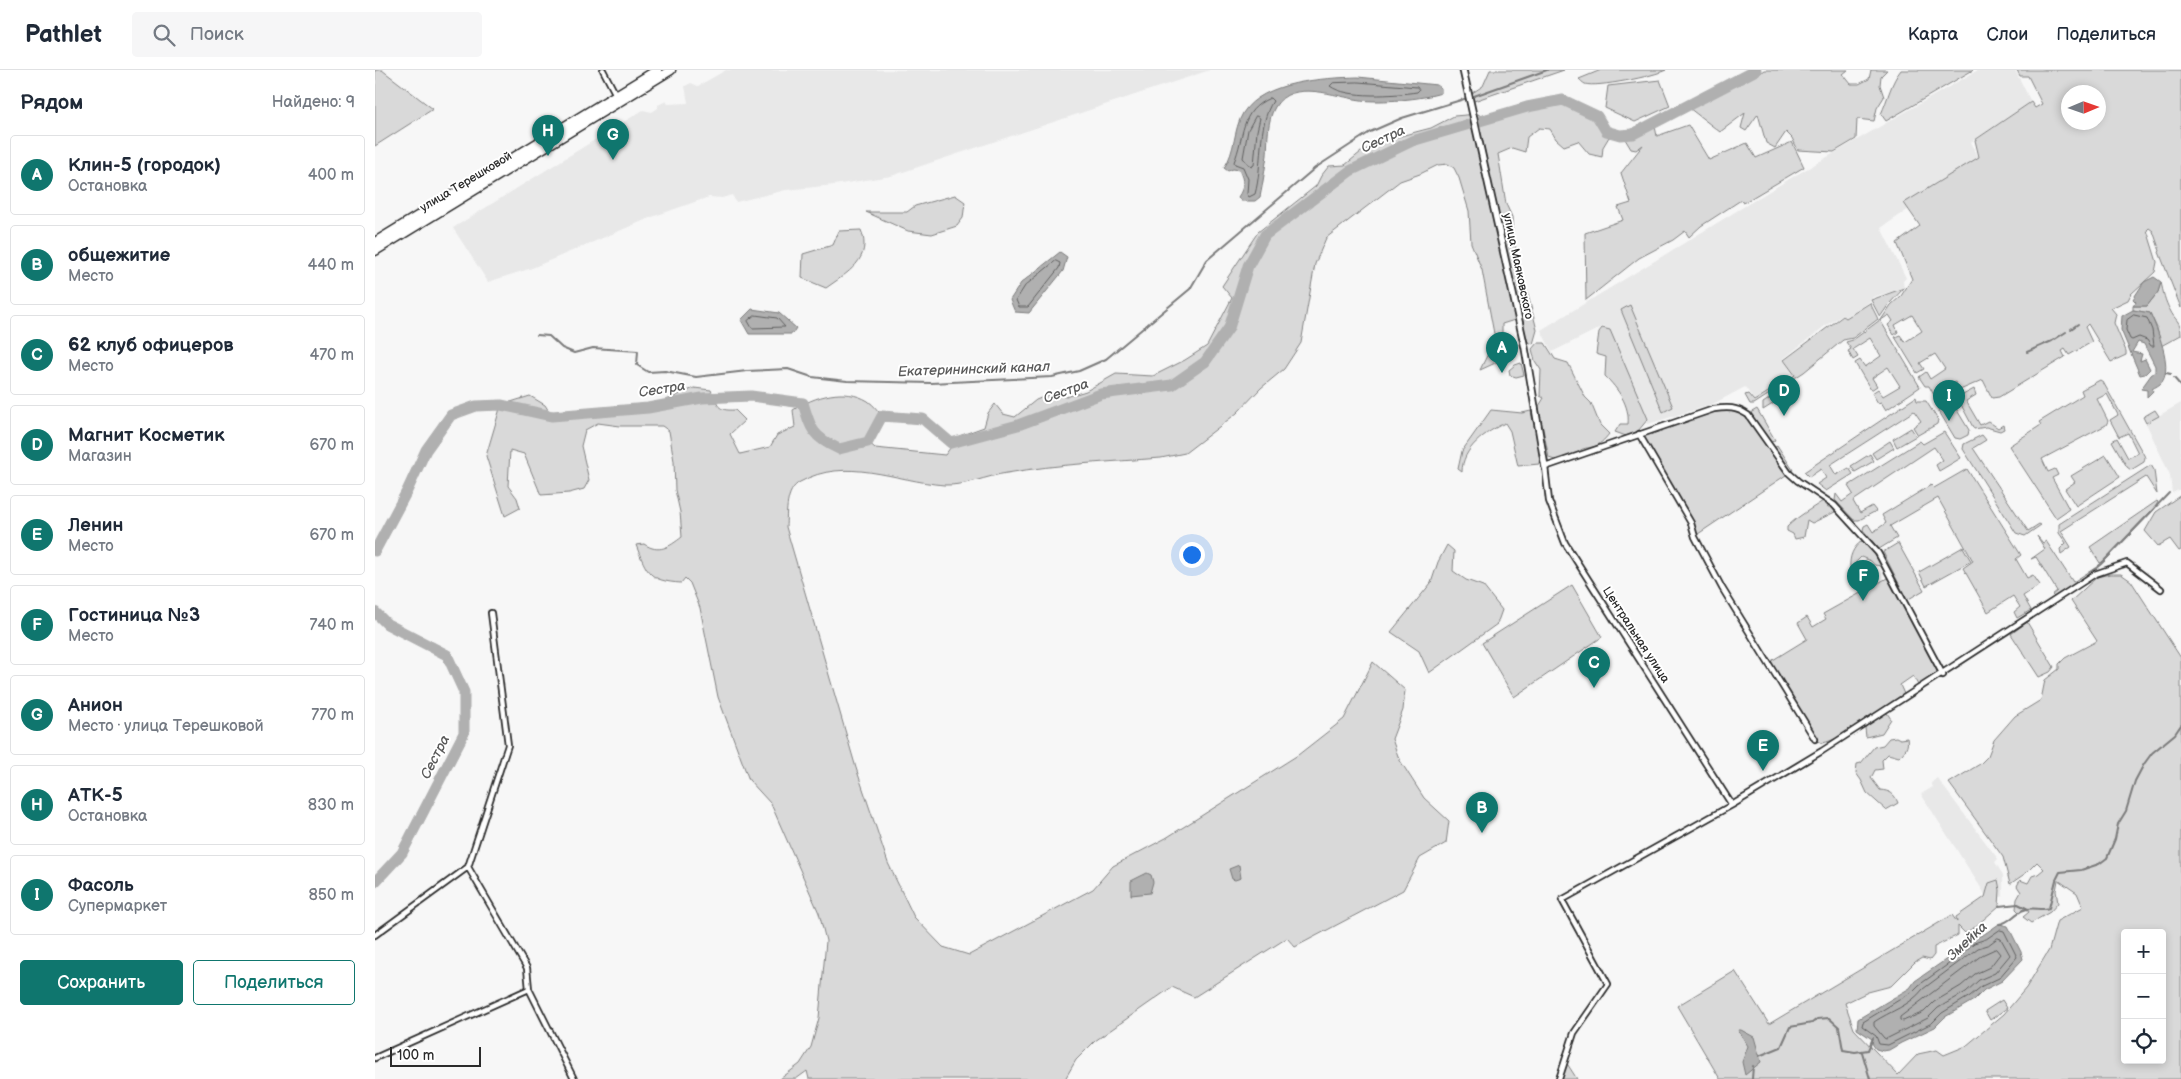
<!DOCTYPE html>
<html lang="ru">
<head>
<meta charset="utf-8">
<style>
  :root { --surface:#fff; --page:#f6f6f7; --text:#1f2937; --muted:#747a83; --line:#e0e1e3; --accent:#0f766e }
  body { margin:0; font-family:"Balsamiq Sans",sans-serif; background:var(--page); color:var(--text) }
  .controls { position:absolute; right:15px; bottom:15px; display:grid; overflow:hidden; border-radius:5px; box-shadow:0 2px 8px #0003 }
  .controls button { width:45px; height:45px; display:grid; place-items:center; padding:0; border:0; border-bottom:1px solid var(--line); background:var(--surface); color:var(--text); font:25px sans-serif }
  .compass { position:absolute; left:1686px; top:15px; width:45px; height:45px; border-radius:50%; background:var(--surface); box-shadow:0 2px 8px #0003; rotate:88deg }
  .scale { position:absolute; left:15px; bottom:12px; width:91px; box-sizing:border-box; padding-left:5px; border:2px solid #2b2b2b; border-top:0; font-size:14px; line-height:18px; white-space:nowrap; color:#2b2b2b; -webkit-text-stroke:4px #fff; paint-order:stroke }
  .you { position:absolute; left:816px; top:484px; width:18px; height:18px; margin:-12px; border:4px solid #fff; border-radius:50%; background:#1a73e8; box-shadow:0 0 0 8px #1a73e833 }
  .badge { display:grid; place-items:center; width:32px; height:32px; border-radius:50%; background:var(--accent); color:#fff; font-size:16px; font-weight:700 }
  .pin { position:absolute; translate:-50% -41px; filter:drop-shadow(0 1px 2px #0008) }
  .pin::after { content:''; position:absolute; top:26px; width:18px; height:15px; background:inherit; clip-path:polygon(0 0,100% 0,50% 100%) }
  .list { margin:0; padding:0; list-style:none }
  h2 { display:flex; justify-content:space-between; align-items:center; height:65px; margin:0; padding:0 20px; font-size:21px }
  h2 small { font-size:16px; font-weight:400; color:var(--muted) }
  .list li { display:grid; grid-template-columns:32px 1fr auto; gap:15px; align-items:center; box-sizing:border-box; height:80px; margin:0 10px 10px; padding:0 10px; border:1px solid var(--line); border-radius:5px }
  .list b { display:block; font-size:19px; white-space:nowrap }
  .list p { margin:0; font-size:16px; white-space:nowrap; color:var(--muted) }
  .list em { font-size:16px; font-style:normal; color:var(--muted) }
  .actions { display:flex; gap:10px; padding:15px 20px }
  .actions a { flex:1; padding:11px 0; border:1px solid var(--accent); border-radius:5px; text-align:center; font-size:18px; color:var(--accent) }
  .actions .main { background:var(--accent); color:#fff }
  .icon { flex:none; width:28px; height:28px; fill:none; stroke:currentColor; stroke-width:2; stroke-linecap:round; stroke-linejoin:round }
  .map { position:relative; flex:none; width:1806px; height:1009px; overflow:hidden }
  header { display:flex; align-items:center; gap:30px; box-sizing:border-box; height:70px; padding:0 25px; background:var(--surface); border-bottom:1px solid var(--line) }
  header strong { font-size:24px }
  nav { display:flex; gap:28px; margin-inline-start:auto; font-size:18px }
  .search { width:350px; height:45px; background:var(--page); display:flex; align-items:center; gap:12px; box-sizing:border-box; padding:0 18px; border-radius:5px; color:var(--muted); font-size:19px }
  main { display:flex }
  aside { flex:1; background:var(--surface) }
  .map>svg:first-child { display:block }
  .built { fill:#e8e8e8 }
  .green { fill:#d9d9d9; stroke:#828282; fill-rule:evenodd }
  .water { fill:#b0b0b0; stroke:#7b7b7b }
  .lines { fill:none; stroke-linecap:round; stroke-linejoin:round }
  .shore { stroke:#606060; stroke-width:1 }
  .stream { stroke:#7b7b7b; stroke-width:2 }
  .river { stroke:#b0b0b0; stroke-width:11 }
  .minor-casing { stroke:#2b2b2b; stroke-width:8 }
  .tertiary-casing { stroke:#2b2b2b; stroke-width:9 }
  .trunk-casing { stroke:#2b2b2b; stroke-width:11 }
  .minor { stroke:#fff; stroke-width:4.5 }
  .tertiary { stroke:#fff; stroke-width:5.5 }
  .trunk { stroke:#fff; stroke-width:8 }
  .labels { text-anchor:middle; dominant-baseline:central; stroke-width:4; stroke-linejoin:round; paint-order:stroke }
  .street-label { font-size:12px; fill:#2b2b2b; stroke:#fff }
  .water-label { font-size:14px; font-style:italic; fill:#5a5a5a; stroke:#fff }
</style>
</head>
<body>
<header>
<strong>Pathlet</strong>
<div class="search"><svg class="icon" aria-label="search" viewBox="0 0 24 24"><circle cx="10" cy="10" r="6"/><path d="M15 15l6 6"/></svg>Поиск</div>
<nav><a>Карта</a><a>Слои</a><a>Поделиться</a></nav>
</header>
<main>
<aside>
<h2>Рядом<small>Найдено: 9</small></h2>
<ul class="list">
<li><span class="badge">A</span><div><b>Клин-5 (городок)</b><p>Остановка</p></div><em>400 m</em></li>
<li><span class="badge">B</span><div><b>общежитие</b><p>Место</p></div><em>440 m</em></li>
<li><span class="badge">C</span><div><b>62 клуб офицеров</b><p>Место</p></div><em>470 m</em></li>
<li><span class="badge">D</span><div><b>Магнит Косметик</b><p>Магазин</p></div><em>670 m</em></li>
<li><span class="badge">E</span><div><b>Ленин</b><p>Место</p></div><em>670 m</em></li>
<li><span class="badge">F</span><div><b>Гостиница №3</b><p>Место</p></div><em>740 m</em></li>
<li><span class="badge">G</span><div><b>Анион</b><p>Место · улица Терешковой</p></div><em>770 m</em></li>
<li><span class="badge">H</span><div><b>АТК-5</b><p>Остановка</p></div><em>830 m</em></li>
<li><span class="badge">I</span><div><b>Фасоль</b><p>Супермаркет</p></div><em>850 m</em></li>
</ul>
<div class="actions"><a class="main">Сохранить</a><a>Поделиться</a></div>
</aside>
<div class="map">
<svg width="1806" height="1009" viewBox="0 0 1806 1009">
  <rect width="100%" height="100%" fill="#f7f7f7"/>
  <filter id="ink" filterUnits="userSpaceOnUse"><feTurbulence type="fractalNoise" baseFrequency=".02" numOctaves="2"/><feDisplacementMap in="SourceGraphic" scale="10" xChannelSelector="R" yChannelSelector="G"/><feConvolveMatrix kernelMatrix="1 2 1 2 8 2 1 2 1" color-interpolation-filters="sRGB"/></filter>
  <g filter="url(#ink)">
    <path class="built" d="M351 0H835L516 106 459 115 411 120 361 132 357 125 347 128 334 127 277 147 157 198 113 212 78 158 268 40 277 42 283 38V35L291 31 293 34 313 33 310 16 316 13 323 16Z
      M1603 0H1640L1656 32 1596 72 1605 91 1506 158 1531 208 1528 211 1529 218 1498 227 1493 233 1471 247 1468 245 1450 256 1408 289 1419 305 1379 330 1370 317 1336 335 1273 354 1229 256 1177 282 1166 260 1416 108Z
      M1806 333V419L1797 423 1795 405 1771 353Z
      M1562 708 1623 789 1620 792 1628 805V826L1615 832 1546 724 1558 717 1556 713Z"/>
    <path class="green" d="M0 0H7L58 39 0 76Z
      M1115 0H1189L1096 32 1094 25 1108 16Z
      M1226 0H1291C1279 6 1222 18 1210 14 1208 13 1205 10 1204 9Z
      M1389 0H1473L1468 4 1476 14H1484L1494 9 1496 0H1512L1506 6 1505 15 1509 27 1502 38 1499 51 1482 49 1481 69 1459 82 1423 80 1417 68 1411 62 1400 78 1391 73 1383 44 1371 61 1366 58 1370 43 1345 62 1314 38 1381 2 1382 5Z
      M1526 0H1598L1511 51 1506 44C1513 29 1516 12 1526 0Z
      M1642 0H1806V238L1784 182 1785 181 1778 161 1774 158 1772 160 1782 192 1780 202 1756 224 1753 230 1736 238 1741 244 1739 253 1751 281V285L1736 292 1713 254 1710 257 1717 272 1694 285 1690 279 1687 281 1690 287 1624 327 1617 328 1608 310 1585 320 1580 312 1567 318 1569 323 1560 327 1554 316H1550L1544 307 1551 302 1555 309 1570 299 1560 284 1545 293 1549 299 1542 303 1520 267 1525 265 1530 272 1547 261 1537 245 1520 255 1523 262 1519 265 1513 255 1518 251 1514 245 1506 250 1516 235 1526 226 1537 209 1522 173 1545 156 1529 133 1604 87 1600 70 1656 32 1660 38 1667 34 1653 6H1645ZM1724 22V52H1694V22Z
      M1285 10 1295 36 1260 52 1230 38 1233 16Z
      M1188 30 1222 46 1231 61C1249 66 1263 64 1279 52L1282 66 1313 55 1334 90 1372 73 1381 88 1417 72 1429 97 1368 133 1366 130 1326 156 1314 167 1310 161 1298 170 1264 188 1211 230 1210 163 1248 150 1243 137 1256 133 1246 103 1268 75 1261 80 1256 79 1250 69 1234 67 1228 77 1227 87 1214 84 1203 71 1189 76 1181 69 1175 59 1164 58 1152 67 1150 82 1137 78 1123 84 1131 134 1137 147 1138 167 1162 260 1158 274 1151 271 1148 251 1146 248 1127 254V267L1131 275 1143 280 1140 284 1105 300 1120 269 1107 200 1096 173 1094 141 1084 108 1079 98 1073 94 1063 95 1045 104 1025 111 951 168 940 194 926 273 909 299 886 318 862 343 810 383 786 388C735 392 683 394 632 403 611 406 591 416 569 415 520 411 471 386 425 412 410 420 412 443 411 457L481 698 513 793 539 847 568 877 594 885 718 819 738 796 791 768 923 685 969 649 998 592 1030 620 1028 640 1017 669 1024 689 1049 728 1074 751 1071 773 1045 788 1028 820 920 877 912 868 819 927 797 917 720 971 701 990 690 1009H434L432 1001 421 1009H405L425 994 436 977 444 948 451 871 444 843 396 734 374 710 343 627 325 538 315 513 310 508 306 513C274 511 272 503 261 475L269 474C284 484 294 477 307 467L305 442 300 420 299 391 294 361 287 356H245L223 353 210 360 206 376 214 410 209 419 194 423 166 425 149 384 135 380 133 416 142 428 145 438 130 446 111 386 126 335 155 326 170 335 177 346 273 338 319 318 336 320C343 336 342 341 360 340L370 350 355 364 365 384 395 377 402 365 420 357 418 340C440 326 470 317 493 331 499 335 503 341 507 346L493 372 500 378 570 385 584 366 609 357 613 343 620 334 628 344 640 347 661 330 676 324 691 327 711 321 741 304 778 306 810 290 832 276 857 228 847 216 883 162 941 116 946 106 954 96 970 95 986 82 1010 70 1056 58 1079 46 1103 44 1112 50 1152 37Z
      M580 125 590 132 588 148 582 156 557 164 533 161 491 142H532L540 136Z
      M486 160C498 189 472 203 451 218L427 208 428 184 458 175 464 161Z
      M1786 212C1788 222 1790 231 1795 240 1800 251 1806 250 1806 265L1786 276 1782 258 1775 243 1758 240V236H1772L1783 222Z
      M1529 218 1514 234 1505 247 1496 230Z
      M1495 233 1503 249 1478 268 1468 270 1429 302 1379 334H1375L1370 325 1373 324 1379 331 1420 305 1409 290 1468 246 1471 248Z
      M1255 235 1298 337 1288 342 1246 240Z
      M1505 250 1545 317 1511 340 1506 332 1503 333 1497 323 1503 319 1508 326 1525 316 1513 297 1497 308 1502 316 1496 320 1480 293 1485 290 1490 297 1506 286 1495 268 1478 279 1483 287 1478 290 1473 281 1476 279 1471 272 1478 270Z
      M1227 258 1235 260 1273 349 1263 361 1251 366 1240 362 1245 354H1253C1255 335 1243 319 1230 306L1231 287 1221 284 1224 262Z
      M1162 273H1170L1180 289 1193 293 1210 327 1216 333 1225 355 1234 364C1230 369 1224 376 1217 377 1210 379 1207 377 1202 384L1180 390 1174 388 1165 344 1164 336 1169 328 1165 326 1166 300 1160 291 1157 279Z
      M1146 293 1149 305 1141 307 1135 305 1134 300 1140 295Z
      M1725 310 1728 312 1770 387 1769 392 1756 400 1752 397 1737 371 1742 368 1753 388 1763 383 1753 363 1744 367 1735 350 1743 345 1732 324 1722 329 1733 351 1731 355 1667 389 1673 402 1680 399 1683 405 1677 408 1694 439 1681 448 1634 376 1666 355 1664 352 1708 325 1706 320Z
      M1414 316 1423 318 1388 340V333Z
      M1599 319 1601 325 1591 331 1605 355 1613 351 1623 358 1628 355 1629 359 1625 361 1611 357 1599 359 1583 329 1584 327Z
      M1541 327 1542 331H1551L1563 350 1562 354 1543 365 1538 357 1546 351 1539 341 1455 395 1461 405 1474 398 1478 404 1451 421 1442 414 1451 408 1446 399 1434 407 1429 402Z
      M1571 331 1577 332 1594 360 1593 365 1585 369 1580 368 1562 338 1563 335Z
      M1354 337 1373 346 1414 403 1320 466 1317 452 1266 364 1339 340Z
      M1382 339 1400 370 1395 373 1375 343Z
      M1116 340 1147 343 1156 341C1158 358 1168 376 1164 394L1143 396 1135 361 1130 353C1111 362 1087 378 1087 402L1083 399 1087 381Z
      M1780 340 1784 346 1771 353 1768 347Z
      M1536 358 1541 366 1522 377 1518 369Z
      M1569 362 1586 388 1564 401 1561 395 1568 390 1559 377 1478 431 1485 443 1497 436 1501 441 1484 450H1479L1460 430 1461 424 1467 432 1478 424 1473 416 1545 371 1548 374Z
      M1607 365 1611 370 1598 378 1653 461 1664 454 1666 455 1650 466 1641 463 1588 379 1589 374Z
      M1515 371 1519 378 1501 389 1497 383Z
      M1402 375 1418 400 1415 402 1398 378Z
      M1495 384 1499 391 1480 402 1476 396Z
      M1731 385 1745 407 1701 436 1690 419 1700 412 1696 406Z
      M1776 395 1779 400 1782 424 1771 407 1686 461 1696 477 1686 484 1685 479 1691 473 1684 463V454Z
      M1592 399 1646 485 1641 489 1652 508 1658 505 1665 515 1648 526 1656 540 1642 548 1639 542 1645 537 1638 526 1613 542 1588 498 1598 491 1563 428 1515 456 1522 468 1504 479 1488 460 1489 456 1493 454 1498 462 1511 453 1507 445 1556 415 1559 418Z
      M1806 425V480L1804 481 1795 469 1783 476 1770 461 1781 442Z
      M1448 431 1453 437H1457L1460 442 1437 453 1432 450 1429 467 1420 469 1418 464 1412 461V457C1423 446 1436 439 1448 431Z
      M1782 431 1783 432 1779 440 1730 491 1725 493 1715 477Z
      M1662 466 1668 473 1671 471 1698 512 1720 498 1714 506 1680 528 1677 525 1682 521 1661 487 1656 489 1670 479Z
      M1487 471 1492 473 1507 496 1499 495 1496 491 1486 487 1475 498C1474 487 1478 477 1487 471Z
      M1523 473 1549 520 1532 530 1508 482Z
      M1072 475 1079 481 1078 501 1091 510 1108 516 1127 540 1122 554 1054 603 1044 581 1016 562 1056 513 1063 492Z
      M1588 477 1596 491 1551 516 1544 502Z
      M1735 504H1746L1756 511 1806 588V1009H1345L1302 936 1360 901 1394 954 1577 845 1582 852 1581 847 1610 827 1614 813 1623 810 1625 820 1624 836 1600 857 1590 863 1583 856V865L1559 877V885L1555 890 1547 888 1540 892 1516 916 1493 922 1470 933 1479 959 1523 1005 1543 984 1562 980 1569 985 1591 976 1629 944 1651 918 1674 880 1682 851 1708 837 1702 823 1683 810 1681 821 1683 833 1675 842 1656 853 1648 847 1654 842 1651 837 1644 842 1641 839 1642 829 1646 822 1642 816 1645 810 1653 813 1657 806 1663 804 1669 799 1662 792 1651 803 1635 814 1628 787 1574 713 1605 694 1613 686 1619 670 1640 646 1666 630 1670 610 1684 599V594L1690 588 1722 571 1696 531 1722 507ZM1750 863H1787V990H1750Z
      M1514 507 1561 596 1562 604 1543 615 1538 606 1525 615 1529 624C1508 636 1469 670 1447 673L1440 669 1393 593 1432 569 1423 553 1432 547 1438 557 1451 549 1448 544Z
      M1197 515 1227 567 1139 627 1107 573Z
      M1652 552 1679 597 1675 602 1664 607 1636 564Z
      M1512 643 1516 649 1507 663 1491 667 1490 658C1496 651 1504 645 1512 643Z
      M1521 667 1525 669 1532 668C1534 677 1530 681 1524 687L1513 684 1507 690 1508 699 1500 700 1496 708 1505 720C1515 721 1519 723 1523 733L1511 740 1492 723 1486 710 1481 703 1482 694 1486 693 1499 677 1508 675 1514 668Z
      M1627 930 1632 938 1615 950 1610 941Z
      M1191 992 1202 1009H1187Z"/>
    <path class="water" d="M983 7 1062 15 1066 18V23C1048 29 1005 33 986 30 961 27 917 8 900 37 892 50 893 70 892 85 890 99 888 113 885 127L880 131H866L863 127C870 117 869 110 864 100L858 99 853 101 849 98C861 80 858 60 868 43 888 11 949 8 983 7Z
      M685 182 692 187 688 201 654 243 640 242 635 230 646 213Z
      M1779 207 1786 212 1783 222 1772 236H1758L1761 232 1758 229 1769 212Z
      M377 239 404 243 421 258 417 264H374L366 250Z
      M1758 240 1775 243C1782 259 1798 296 1787 312 1785 315 1780 317 1777 319L1778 321 1772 327V320L1766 319 1776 305 1780 302V296L1769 274 1763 272 1757 282 1767 284 1765 291 1770 289 1775 299 1770 304 1765 305 1746 260 1747 246Z
      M864 795 866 808 860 810 857 809 854 799Z
      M772 803 776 805 778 812 775 823 756 825V811Z
      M1624 854 1633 856 1646 882 1648 889 1627 911 1609 920 1599 930 1570 947 1560 957 1526 973 1514 980 1508 981 1501 979 1498 975 1497 969 1482 959 1483 949 1535 918 1540 911 1579 884 1596 868 1608 865Z
      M1363 960H1366L1379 967 1386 992 1370 1005 1367 992 1373 976Z"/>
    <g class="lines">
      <path class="shore" d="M983 12 1042 17 1044 20 1042 22C1021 25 972 29 955 16L958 13Z
        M895 28 898 31C882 55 888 96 880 124L874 127 872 124 873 109 868 97 860 94 859 92C870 66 864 41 895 28Z
        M881 46 885 48 882 61 879 95 876 97 868 88 873 60Z
        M681 191 685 193 684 198 653 237H644L641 230 650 216Z
        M380 245 402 248 410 257 377 258 373 251Z
        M1759 245 1772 248 1777 260 1779 276H1776L1772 270 1764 267 1757 270 1755 269 1751 260 1752 250Z
        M1625 860 1629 861 1642 887 1624 908 1607 916 1595 926 1567 943 1557 953 1513 975 1504 974 1501 966 1487 956 1488 952 1537 922 1544 915 1582 888 1599 873 1611 869Z
        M1623 868 1626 869 1635 885 1620 903 1604 910 1591 922 1563 938 1553 948 1511 969 1509 968 1499 956V952C1515 941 1535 936 1548 919L1603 878 1613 875Z
        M1621 879 1625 884 1615 897 1600 904 1586 916 1559 932 1549 942 1528 951 1525 950V947L1607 885Z"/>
      <path class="stream" d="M1696 259 1703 254
        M162 265 174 266 187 278 199 283 218 278 263 281 262 295 273 302 290 301 321 307 372 301 413 299 437 307 472 311 556 313 677 307 704 301 731 289 815 219 832 190 940 98 995 62 1027 48 1099 26 1172 0
        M1652 282 1677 271 1691 262
        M1791 303 1796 304
        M1799 308 1806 316
        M1708 509 1726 494 1794 423
        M1624 836 1643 834 1653 839
        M1624 854C1636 853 1639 843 1649 840 1657 836 1666 841 1674 838L1681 810 1685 802 1706 800 1724 794 1732 788 1740 769 1743 754 1751 741 1760 711 1769 694 1777 683 1800 664 1806 655
        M1487 982 1495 1009
        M1384 986 1406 977 1415 957 1437 953 1442 949 1454 948 1464 957 1468 980 1480 982 1493 980 1498 968
        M1377 1009 1378 996"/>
      <path class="river" d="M0 481 32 421 51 380 76 345 101 336 126 335 177 346 273 338 327 328 376 326 428 333C436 360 438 367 464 379L493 372 507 346 548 349 576 373 643 355 726 324 797 315 830 292 854 258 873 196 890 165 975 101 1037 71 1152 37 1188 30 1222 46 1231 61 1245 65 1258 64 1381 0
        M0 542 12 554 72 585 89 622V663L27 783 0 812"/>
      <g class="minor-casing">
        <path id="minor" d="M228 0 241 25
          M1264 364 1316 453 1320 467 1347 518 1440 669
          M1357 735 1190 473 1174 431 1170 397 1339 339C1353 337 1361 337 1373 345L1414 403 1423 411 1459 435 1503 483 1568 605
          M0 865 93 797
          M154 919 199 1009
          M0 988 154 919 152 898 93 797 133 675 116 543
          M1184 1009 1199 963 1233 914 1187 830 1357 735 1447 681 1720 504 1752 493 1786 519"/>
      </g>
      <g class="tertiary-casing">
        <path id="tertiary" d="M1088 0 1150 278 1170 397"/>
      </g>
      <g class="trunk-casing">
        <path id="trunk" d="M0 172 282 0
          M0 181 296 0"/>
      </g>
      <use href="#minor" class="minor"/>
      <use href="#tertiary" class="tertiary"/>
      <use href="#trunk" class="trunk"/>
    </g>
  </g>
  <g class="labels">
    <g class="street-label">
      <text transform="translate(91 112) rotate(-31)">улица Терешковой</text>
      <text transform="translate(1143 196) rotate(78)">улица Маяковского</text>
      <text transform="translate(1261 565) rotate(57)">Центральная улица</text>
    </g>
    <g class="water-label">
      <text transform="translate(1008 69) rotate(-25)">Сестра</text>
      <text transform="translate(599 299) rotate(-2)">Екатерининский канал</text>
      <text transform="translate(287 319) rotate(-9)">Сестра</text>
      <text transform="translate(691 321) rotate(-20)">Сестра</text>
      <text transform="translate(60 687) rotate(-63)">Сестра</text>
      <text transform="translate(1592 871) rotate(-43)">Змейка</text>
    </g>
  </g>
</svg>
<div class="controls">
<button>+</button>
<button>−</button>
<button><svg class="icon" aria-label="locate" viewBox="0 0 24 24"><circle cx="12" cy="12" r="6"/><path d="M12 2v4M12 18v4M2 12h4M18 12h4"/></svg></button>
</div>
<svg class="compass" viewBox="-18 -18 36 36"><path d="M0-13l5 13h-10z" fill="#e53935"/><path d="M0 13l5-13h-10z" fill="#747a83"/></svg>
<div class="scale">100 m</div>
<div class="you"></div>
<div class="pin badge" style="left:1127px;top:303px">A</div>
<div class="pin badge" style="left:1107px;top:763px">B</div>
<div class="pin badge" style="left:1219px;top:618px">C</div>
<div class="pin badge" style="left:1409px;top:346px">D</div>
<div class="pin badge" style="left:1388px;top:701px">E</div>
<div class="pin badge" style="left:1488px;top:531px">F</div>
<div class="pin badge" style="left:238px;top:90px">G</div>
<div class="pin badge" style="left:173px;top:86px">H</div>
<div class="pin badge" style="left:1574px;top:351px">I</div>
</div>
</main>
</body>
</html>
